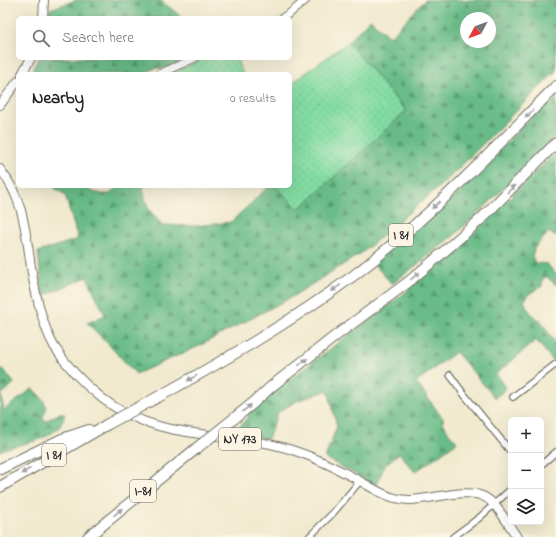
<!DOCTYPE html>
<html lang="en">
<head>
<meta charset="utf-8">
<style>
  :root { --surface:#fff; --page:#f6f6f6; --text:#222; --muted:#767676; --line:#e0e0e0 }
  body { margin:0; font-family:"Indie Flower",sans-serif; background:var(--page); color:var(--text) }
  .controls { position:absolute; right:12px; bottom:12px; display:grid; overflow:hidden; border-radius:6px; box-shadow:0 4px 16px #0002 }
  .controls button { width:36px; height:36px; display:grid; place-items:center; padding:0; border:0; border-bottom:1px solid var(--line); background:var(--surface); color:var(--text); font:20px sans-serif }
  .compass { position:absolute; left:460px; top:12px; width:36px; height:36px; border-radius:50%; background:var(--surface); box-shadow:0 4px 16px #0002; rotate:229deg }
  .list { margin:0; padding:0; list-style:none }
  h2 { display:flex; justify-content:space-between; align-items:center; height:52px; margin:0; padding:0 16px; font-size:17px }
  h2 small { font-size:13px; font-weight:400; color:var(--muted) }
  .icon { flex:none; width:22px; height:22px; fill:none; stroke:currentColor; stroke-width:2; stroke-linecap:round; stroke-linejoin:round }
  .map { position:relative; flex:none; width:556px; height:537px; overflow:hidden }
  .search { position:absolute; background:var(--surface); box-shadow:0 4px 16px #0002; left:16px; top:16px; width:276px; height:44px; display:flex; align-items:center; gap:10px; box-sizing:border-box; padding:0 14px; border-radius:6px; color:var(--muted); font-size:15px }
  .panel { position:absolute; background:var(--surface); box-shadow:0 4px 16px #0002; left:16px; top:72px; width:276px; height:116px; border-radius:6px }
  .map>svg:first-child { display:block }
  .grass { fill:url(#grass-dots); stroke:#568466 }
  .forest { fill:url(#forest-firs); stroke:#4a745a; fill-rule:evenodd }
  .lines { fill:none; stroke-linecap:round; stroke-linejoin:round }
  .minor-casing { stroke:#706e64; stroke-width:8 }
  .tertiary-casing { stroke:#706e64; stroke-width:9 }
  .primary-casing { stroke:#706e64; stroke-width:10 }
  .motorway-casing { stroke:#706e64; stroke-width:12 }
  .minor { stroke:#fff; stroke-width:5.5 }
  .tertiary { stroke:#fff; stroke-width:7 }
  .primary { stroke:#fff; stroke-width:8 }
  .motorway { stroke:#fff; stroke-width:10 }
  .motorway-bridge-casing { stroke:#706e64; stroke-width:12; stroke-linecap:butt }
  .motorway-bridge { stroke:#fff; stroke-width:10 }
  .oneway { fill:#a0a0a0 }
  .labels { text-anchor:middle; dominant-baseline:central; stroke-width:3; stroke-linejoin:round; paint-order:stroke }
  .shield { fill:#fcf5e5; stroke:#6a6863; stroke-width:1 }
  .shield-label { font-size:13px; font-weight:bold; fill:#2b2b2b }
</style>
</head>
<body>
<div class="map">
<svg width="556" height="537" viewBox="0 0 556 537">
  <defs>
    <pattern id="grass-dots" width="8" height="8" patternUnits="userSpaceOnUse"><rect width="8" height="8" fill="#82dca2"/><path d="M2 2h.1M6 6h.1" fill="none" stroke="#70bd8c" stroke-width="1.8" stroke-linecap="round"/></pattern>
    <pattern id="forest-firs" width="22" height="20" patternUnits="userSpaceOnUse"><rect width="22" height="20" fill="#69bc88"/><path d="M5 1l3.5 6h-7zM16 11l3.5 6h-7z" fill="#57996f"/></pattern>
  </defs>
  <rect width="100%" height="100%" fill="#fcf5e5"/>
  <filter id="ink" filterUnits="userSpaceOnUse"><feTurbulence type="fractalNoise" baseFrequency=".025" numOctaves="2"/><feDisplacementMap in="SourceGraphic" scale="8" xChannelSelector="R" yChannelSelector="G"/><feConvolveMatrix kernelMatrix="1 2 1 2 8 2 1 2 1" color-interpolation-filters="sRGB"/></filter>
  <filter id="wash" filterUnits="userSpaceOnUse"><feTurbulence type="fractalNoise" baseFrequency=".012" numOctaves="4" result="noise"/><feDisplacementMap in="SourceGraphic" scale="16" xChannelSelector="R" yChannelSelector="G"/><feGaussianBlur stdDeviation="0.9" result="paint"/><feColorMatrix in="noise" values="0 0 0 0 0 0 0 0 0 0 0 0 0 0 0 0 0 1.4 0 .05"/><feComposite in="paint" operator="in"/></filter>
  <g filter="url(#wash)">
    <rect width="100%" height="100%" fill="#f1eacf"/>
    <path class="grass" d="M348 42 406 111 304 205 298 208 276 186H290V86L296 80Z
      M205 58H236L243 74H170Z"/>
    <path class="forest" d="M77 0H160L183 18H49L50 9Z
      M425 0H556V71L448 179 363 252 290 298 197 347 136 374 108 344 87 323 105 315 87 277 43 296 38 252 78 239 65 195 52 186H83L93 192 103 194H110L118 186H143C145 204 149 213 163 225L195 226 231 222 269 186H276L298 208 304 205 406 111 348 42 370 19 390 37ZM466 18H490V42H466Z
      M38 58H188L163 69 155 68 142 74H31Z
      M556 93V135L490 202 450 239 392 284 372 262 449 201Z
      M556 152V237L549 232 535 247 532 256 535 263 547 264 556 274V285L547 277H544L542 281V286L530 293 524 301 527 308 534 317 540 320 556 344V359L553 361 536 340 496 374 506 389 495 398 456 352 416 382 444 420 442 421 449 433 457 442 415 472 399 453 385 465 376 485 325 458 337 426 328 390 297 401 278 412 268 439 232 435 249 416 247 411 401 296 459 247Z
      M0 368 4 370 14 383 1 395 4 410 32 389C37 392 47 402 46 409 46 412 43 415 42 418L46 421 62 412 65 415C64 418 62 423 60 426 45 443 19 443 0 451Z"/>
  </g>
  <g filter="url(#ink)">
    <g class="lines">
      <g class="minor-casing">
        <path id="minor" d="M450 375 463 393 511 452
          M513 397 556 364
          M541 465 556 452
          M309 537 333 513 360 481
          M453 537 479 518 511 489"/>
      </g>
      <g class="tertiary-casing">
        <path id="tertiary" d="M282 18 290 13 306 0
          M159 74 195 58"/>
      </g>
      <g class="primary-casing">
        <path id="primary" d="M43 18 44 0
          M22 74 31 58
          M0 105 18 81
          M0 169C22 197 25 226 30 260 33 283 42 326 54 346 66 365 85 385 103 399 163 445 232 428 298 452 319 459 340 470 360 481 371 487 382 495 395 498 409 502 420 499 434 497 488 488 488 493 517 537"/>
      </g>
      <g class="motorway-casing">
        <path id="motorway" d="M158 397C225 360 291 322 353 276 427 220 491 152 556 86
          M221 429 252 404 272 386 338 334 407 283 432 262 481 219 556 143
          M0 469 62 439 89 430
          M0 487 108 424
          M88 537 198 447"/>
      </g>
      <use href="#minor" class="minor"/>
      <use href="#tertiary" class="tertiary"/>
      <use href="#primary" class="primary"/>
      <use href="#motorway" class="motorway"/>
      <g class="motorway-bridge-casing">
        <path id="motorway-bridge" d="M108 424 158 397
          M198 447 221 429"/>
      </g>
      <use href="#motorway-bridge" class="motorway-bridge"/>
    </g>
    <defs><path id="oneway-solid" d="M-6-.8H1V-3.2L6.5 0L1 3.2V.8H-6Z"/></defs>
    <g class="oneway">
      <use href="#oneway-solid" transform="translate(529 114) rotate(134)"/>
      <use href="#oneway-solid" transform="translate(511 189) rotate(-45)"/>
      <use href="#oneway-solid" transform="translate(436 205) rotate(138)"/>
      <use href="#oneway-solid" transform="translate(415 276) rotate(-40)"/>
      <use href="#oneway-solid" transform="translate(336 288) rotate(145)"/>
      <use href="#oneway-solid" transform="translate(303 362) rotate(-38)"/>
      <use href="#oneway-solid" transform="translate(192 378) rotate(151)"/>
      <use href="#oneway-solid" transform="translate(247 408) rotate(-39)"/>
      <use href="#oneway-solid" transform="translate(26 471) rotate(149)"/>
      <use href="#oneway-solid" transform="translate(118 512) rotate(-40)"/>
    </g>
  </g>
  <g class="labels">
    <g class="shield">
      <rect x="389" y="224" width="24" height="22" rx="3"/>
      <rect x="219" y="428" width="42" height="22" rx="3"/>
      <rect x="42" y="444" width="24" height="22" rx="3"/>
      <rect x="130" y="480" width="26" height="22" rx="3"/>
    </g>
    <g class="shield-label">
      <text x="401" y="235">I 81</text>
      <text x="240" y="439">NY 173</text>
      <text x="54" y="455">I 81</text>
      <text x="143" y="491">I-81</text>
    </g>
  </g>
</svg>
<div class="controls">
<button>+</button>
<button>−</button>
<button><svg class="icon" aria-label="layers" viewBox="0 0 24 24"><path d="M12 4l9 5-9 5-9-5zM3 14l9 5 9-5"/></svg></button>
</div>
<svg class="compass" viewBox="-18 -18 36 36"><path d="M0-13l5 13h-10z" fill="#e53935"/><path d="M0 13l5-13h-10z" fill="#767676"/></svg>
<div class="search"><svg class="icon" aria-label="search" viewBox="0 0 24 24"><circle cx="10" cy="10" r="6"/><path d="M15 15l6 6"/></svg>Search here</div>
<section class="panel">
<h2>Nearby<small>0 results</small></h2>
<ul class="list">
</ul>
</section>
</div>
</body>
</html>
